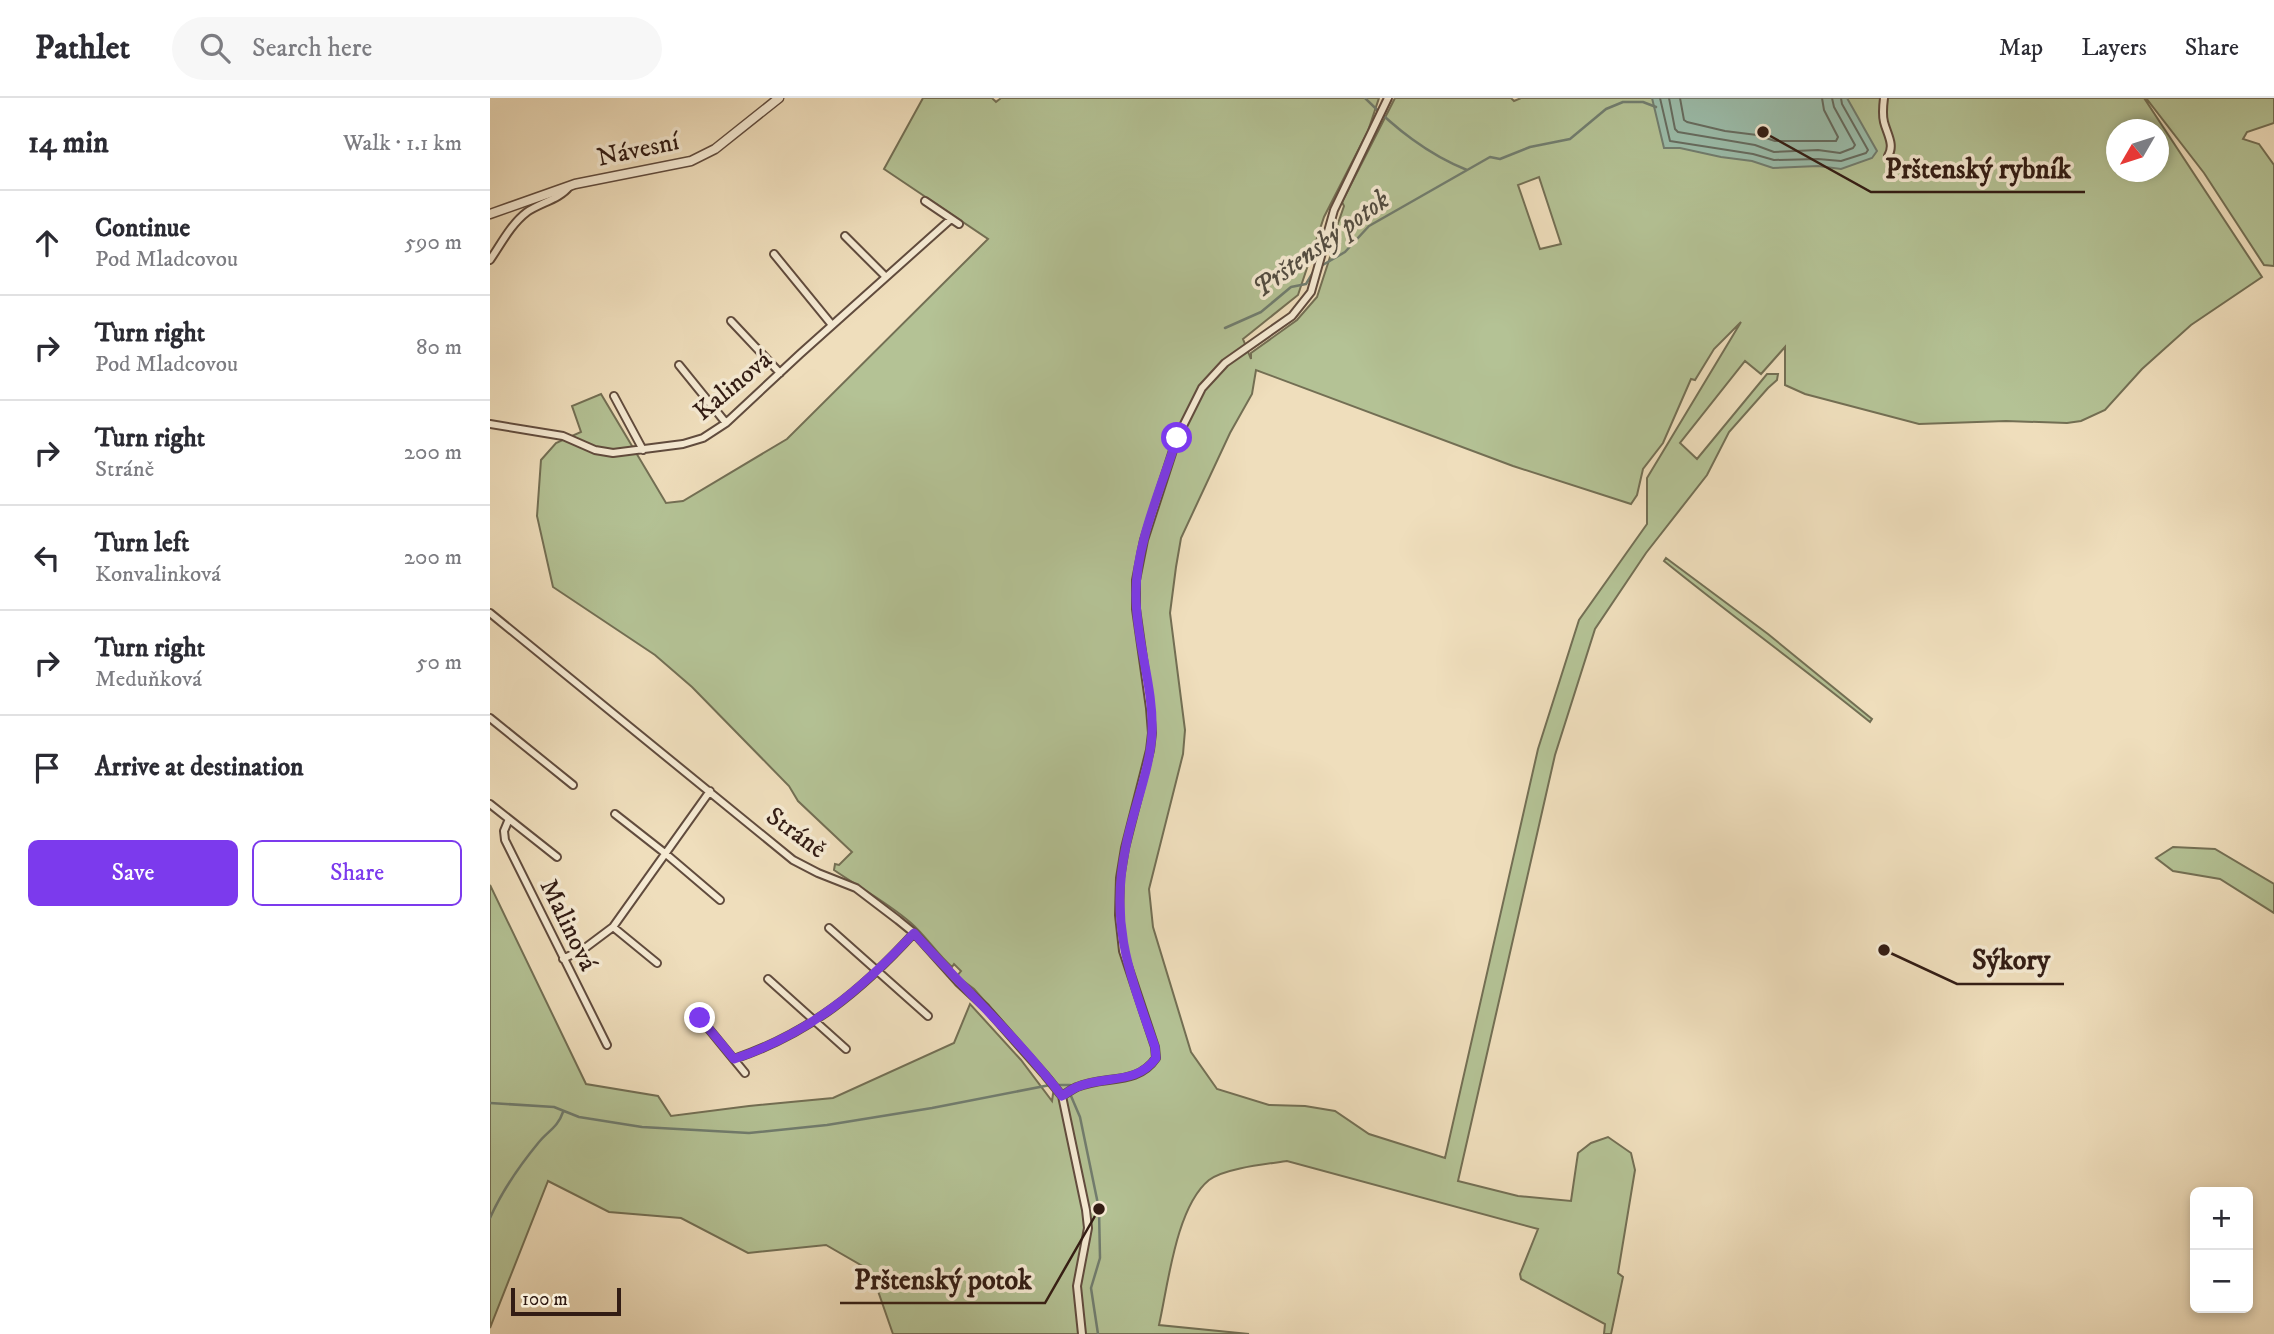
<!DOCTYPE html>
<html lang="en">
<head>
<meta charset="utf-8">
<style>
  :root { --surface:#fff; --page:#f7f7f7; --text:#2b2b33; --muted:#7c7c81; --line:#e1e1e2; --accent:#7c3aed }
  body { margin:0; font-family:"IM FELL DW Pica",serif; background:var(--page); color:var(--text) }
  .controls { position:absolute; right:21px; bottom:21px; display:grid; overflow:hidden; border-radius:10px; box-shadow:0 4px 10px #0003 }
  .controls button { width:63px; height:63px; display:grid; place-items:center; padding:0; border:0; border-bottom:2px solid var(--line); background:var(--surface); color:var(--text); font:35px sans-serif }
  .compass { position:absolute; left:1616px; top:21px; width:63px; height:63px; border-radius:50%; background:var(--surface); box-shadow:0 4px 10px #0003; rotate:231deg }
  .scale { position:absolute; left:21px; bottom:18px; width:110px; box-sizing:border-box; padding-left:7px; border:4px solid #321c14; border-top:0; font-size:19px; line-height:24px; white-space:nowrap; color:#321c14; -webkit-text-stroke:5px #f5ead3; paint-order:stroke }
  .stop { position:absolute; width:21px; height:21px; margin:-16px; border:5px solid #7c3aed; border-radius:50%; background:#fff }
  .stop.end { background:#7c3aed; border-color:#fff; box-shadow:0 2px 7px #0008 }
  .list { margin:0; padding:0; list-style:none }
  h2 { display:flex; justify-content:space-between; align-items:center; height:91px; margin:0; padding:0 28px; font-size:30px }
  h2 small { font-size:23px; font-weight:400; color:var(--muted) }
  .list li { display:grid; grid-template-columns:46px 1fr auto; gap:21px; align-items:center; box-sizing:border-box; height:105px; padding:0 28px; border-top:2px solid var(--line) }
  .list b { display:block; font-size:26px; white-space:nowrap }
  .list p { margin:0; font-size:23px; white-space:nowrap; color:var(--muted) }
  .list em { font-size:23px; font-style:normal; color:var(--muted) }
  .actions { display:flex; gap:14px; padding:21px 28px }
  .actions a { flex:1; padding:16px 0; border:2px solid var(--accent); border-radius:10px; text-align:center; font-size:24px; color:var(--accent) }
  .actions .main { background:var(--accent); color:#fff }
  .icon { flex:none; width:38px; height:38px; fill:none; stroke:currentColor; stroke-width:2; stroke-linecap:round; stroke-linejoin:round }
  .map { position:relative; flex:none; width:1784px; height:1236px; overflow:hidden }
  header { display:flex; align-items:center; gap:42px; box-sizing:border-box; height:98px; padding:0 35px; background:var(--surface); border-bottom:2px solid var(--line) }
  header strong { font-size:33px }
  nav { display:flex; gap:38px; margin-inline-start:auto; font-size:24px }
  .search { width:490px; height:63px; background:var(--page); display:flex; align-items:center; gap:18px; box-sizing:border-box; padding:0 24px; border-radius:38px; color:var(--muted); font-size:26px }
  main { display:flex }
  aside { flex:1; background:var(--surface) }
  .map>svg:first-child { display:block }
  .green { fill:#b4c295; stroke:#736f54; stroke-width:2; fill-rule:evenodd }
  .water { fill:#9bbdab; stroke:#717d6f; stroke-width:2 }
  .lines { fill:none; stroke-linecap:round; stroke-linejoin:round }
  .shore { stroke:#666c60; stroke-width:2 }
  .stream { stroke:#717d6f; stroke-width:2.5 }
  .minor-casing { stroke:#614c3e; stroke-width:10 }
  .tertiary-casing { stroke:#614c3e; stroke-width:11 }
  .minor { stroke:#f5ead3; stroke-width:6 }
  .tertiary { stroke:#f5ead3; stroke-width:8 }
  .route { stroke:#7c3aed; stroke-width:9 }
  .labels { text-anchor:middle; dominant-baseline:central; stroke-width:7; stroke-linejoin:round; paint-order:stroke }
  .street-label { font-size:26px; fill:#321c14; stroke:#f5ead3 }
  .water-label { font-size:28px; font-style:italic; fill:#524c41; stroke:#f5ead3 }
  .leader { fill:none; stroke:#321c14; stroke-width:2.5 }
  .callout-dot { fill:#321c14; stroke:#f5ead3; stroke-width:2.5 }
  .callout-label { font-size:28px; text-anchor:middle; font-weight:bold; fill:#321c14; stroke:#f5ead3; stroke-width:7; stroke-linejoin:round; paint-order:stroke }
</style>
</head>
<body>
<header>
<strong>Pathlet</strong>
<div class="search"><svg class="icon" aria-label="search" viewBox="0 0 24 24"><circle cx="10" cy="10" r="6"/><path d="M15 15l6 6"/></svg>Search here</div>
<nav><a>Map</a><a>Layers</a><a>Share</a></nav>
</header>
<main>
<aside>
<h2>14 min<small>Walk · 1.1 km</small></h2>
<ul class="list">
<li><svg class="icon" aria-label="ahead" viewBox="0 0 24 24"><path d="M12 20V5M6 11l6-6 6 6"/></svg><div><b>Continue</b><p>Pod Mladcovou</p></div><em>590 m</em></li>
<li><svg class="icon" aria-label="right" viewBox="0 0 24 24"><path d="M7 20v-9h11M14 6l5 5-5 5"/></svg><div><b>Turn right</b><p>Pod Mladcovou</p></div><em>80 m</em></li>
<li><svg class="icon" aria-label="right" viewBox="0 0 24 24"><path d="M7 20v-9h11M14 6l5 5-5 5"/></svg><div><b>Turn right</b><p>Stráně</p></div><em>200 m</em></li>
<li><svg class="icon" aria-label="left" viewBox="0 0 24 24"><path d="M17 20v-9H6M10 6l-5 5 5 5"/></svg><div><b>Turn left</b><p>Konvalinková</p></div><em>200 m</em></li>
<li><svg class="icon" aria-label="right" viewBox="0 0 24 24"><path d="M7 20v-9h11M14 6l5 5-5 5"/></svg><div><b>Turn right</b><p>Meduňková</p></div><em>50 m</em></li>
<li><svg class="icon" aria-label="arrive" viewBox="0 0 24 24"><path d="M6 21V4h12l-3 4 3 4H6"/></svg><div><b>Arrive at destination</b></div></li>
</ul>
<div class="actions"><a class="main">Save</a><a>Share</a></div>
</aside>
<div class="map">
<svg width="1784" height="1236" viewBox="0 0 1784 1236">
  <rect width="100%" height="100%" fill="#efdebc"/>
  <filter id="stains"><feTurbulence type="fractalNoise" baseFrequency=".00286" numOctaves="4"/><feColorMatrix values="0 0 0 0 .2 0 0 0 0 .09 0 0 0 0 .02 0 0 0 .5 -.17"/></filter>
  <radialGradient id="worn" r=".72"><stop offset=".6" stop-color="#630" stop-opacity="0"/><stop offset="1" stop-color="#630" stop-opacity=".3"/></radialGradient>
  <path class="green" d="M433 0H502L506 4 511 0H889L878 33 834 119 808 197 753 241 761 261V255L807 222 827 199 842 153 838 154 854 108 852 104 905 0H1021L1024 3 1031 0H1654L1772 179 1701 227 1652 271 1615 312 1591 323 1577 325 1516 323 1429 326 1315 296 1295 287V249L1271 276 1255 263 1190 345 1207 361 1277 276H1288L1287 282 1278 290 1239 334 1217 377 1156 455 1105 531 1065 657 968 1083 1028 1098 1081 1103 1088 1055 1101 1045 1118 1039 1141 1055 1145 1072 1128 1175 1133 1179 1121 1236H1114L1115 1226 1031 1181 1030 1176 1048 1131 797 1063C777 1066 735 1070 719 1082 686 1109 678 1187 669 1227L759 1236H403L381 1173 336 1147 258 1155 191 1120 119 1114 58 1083 0 1230V787L96 986 168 998 181 1018 259 1008 343 1000 464 945 480 906 531 962 562 1003 565 983 484 891 467 878 471 873 464 866 462 869C447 856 436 838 421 825 397 804 370 790 344 772L345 766 349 767 362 754 308 703 299 688 202 589 165 557 63 489 47 418 51 362 66 345 91 334 82 308 111 296 176 405 193 403 297 341 498 141 394 71ZM1626 32H1668V74H1626ZM1049 79 1071 146 1050 151 1028 87ZM1251 224 1157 380V426L1089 522 1048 651 955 1060 879 1036 845 1013 815 1008 779 1007 727 991 701 954 663 829 659 791 693 656 695 632 680 515 686 469 691 440 740 335 762 296 766 272 1023 368 1141 406 1147 397 1153 371 1173 345 1201 281 1205 282 1224 251Z
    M1656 0H1784V25L1757 34 1753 41 1769 46 1784 67V168L1774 167 1714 75Z
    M1176 460 1278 536 1382 621 1380 624C1312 569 1242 518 1174 463Z
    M1683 749 1725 751 1784 786V815L1730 781 1683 773 1666 760Z"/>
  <path class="water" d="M1162 0H1357L1387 53 1382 60 1351 71 1328 68 1283 70 1262 63 1231 59 1190 50H1174Z"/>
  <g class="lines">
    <path class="shore" d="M1170 0 1180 43 1263 56 1284 62 1328 61 1351 63 1376 55 1378 52 1352 6 1351 0
      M1179 0 1185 31 1188 34 1265 47 1284 54 1328 52 1350 55 1363 50 1365 47 1344 9 1342 0
      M1190 0 1194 22 1197 24 1235 33 1267 37 1285 43H1346L1348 39 1334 12 1332 0"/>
    <path class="stream" d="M875 0C905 30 937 56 977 72
      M831 168 855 154 879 128 1000 59 1010 61 1040 49 1080 41 1116 11 1133 4H1153L1166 9
      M735 230 771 214 801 189 816 186 825 171
      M566 987H580
      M581 998 590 1019 609 1111 610 1160 601 1190 608 1236
      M0 1005 64 1009 89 1019 152 1029 259 1035 337 1027 442 1010 560 987
      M0 1120C12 1093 30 1067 49 1044 58 1033 68 1029 73 1014"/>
    <g class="minor-casing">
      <path id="minor" d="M1394 0C1393 8 1392 16 1394 24 1397 36 1405 47 1398 58
        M435 103 469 126
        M355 138 396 179
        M284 156 342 227
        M0 162C11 146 21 126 37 114 50 105 70 101 79 89
        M241 223 290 275
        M189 267 236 325
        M124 298 153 352
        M0 326 73 338 105 352 123 355 193 346 213 340 236 325 310 256 461 121
        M0 515 303 762 328 775 366 790 408 822 424 835 468 884 496 910 555 977 572 998 596 1112 598 1130 587 1188 592 1236
        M0 620 83 687
        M0 706 67 759
        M125 716 176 756 230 802
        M19 721 14 733 15 742 117 947
        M339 830 438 918
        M73 861 95 850 123 829
        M167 865 123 829 220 693
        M278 881 356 951
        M210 920 255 975
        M244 961C320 935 371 893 424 835
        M572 998C577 995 582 991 587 989 615 977 647 988 666 960L665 949 633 853 629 817 630 780 635 750 660 652 662 635 660 610 646 511V482L654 442 687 340 712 290 735 265 802 218 821 194 844 112 898 0"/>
    </g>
    <g class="tertiary-casing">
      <path id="tertiary" d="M0 116 85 86 201 63 225 51 289 0"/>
    </g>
    <use href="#minor" class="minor"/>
    <use href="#tertiary" class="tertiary"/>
  </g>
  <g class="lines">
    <path class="route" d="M210 920 244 961C320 935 370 893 424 835 473 890 528 940 572 998 577 995 582 991 587 989 615 977 647 987 666 960L665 949C640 877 619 826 636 748 643 711 660 673 662 635 664 589 646 544 646 498 645 447 672 388 687 340"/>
  </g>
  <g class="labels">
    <g class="street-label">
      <text transform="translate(148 52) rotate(-12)">Návesní</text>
      <text transform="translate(243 288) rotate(-40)">Kalinová</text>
      <text transform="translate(306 735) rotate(36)">Stráně</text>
      <text transform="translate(78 827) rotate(64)">Malinová</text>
    </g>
    <g class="water-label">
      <text transform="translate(831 146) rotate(-36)">Prštenský potok</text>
    </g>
  </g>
  <path class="leader" d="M1273 34L1381 94H1595M1394 852L1467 886H1574M609 1111L555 1205H350"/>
  <g class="callout-dot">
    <circle cx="1273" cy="34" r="7"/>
    <circle cx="1394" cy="852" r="7"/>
    <circle cx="609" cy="1111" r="7"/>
  </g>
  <g class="callout-label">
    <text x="1488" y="80">Prštenský rybník</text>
    <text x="1521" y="871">Sýkory</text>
    <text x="453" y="1191">Prštenský potok</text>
  </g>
  <rect width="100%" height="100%" filter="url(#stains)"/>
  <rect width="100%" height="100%" fill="url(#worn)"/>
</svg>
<div class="controls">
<button>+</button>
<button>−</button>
</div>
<svg class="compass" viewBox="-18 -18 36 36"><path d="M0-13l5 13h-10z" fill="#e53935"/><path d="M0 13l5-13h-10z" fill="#7c7c81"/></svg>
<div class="scale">100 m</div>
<div class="stop" style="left:687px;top:340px"></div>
<div class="stop end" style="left:210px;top:920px"></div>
</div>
</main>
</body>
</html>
